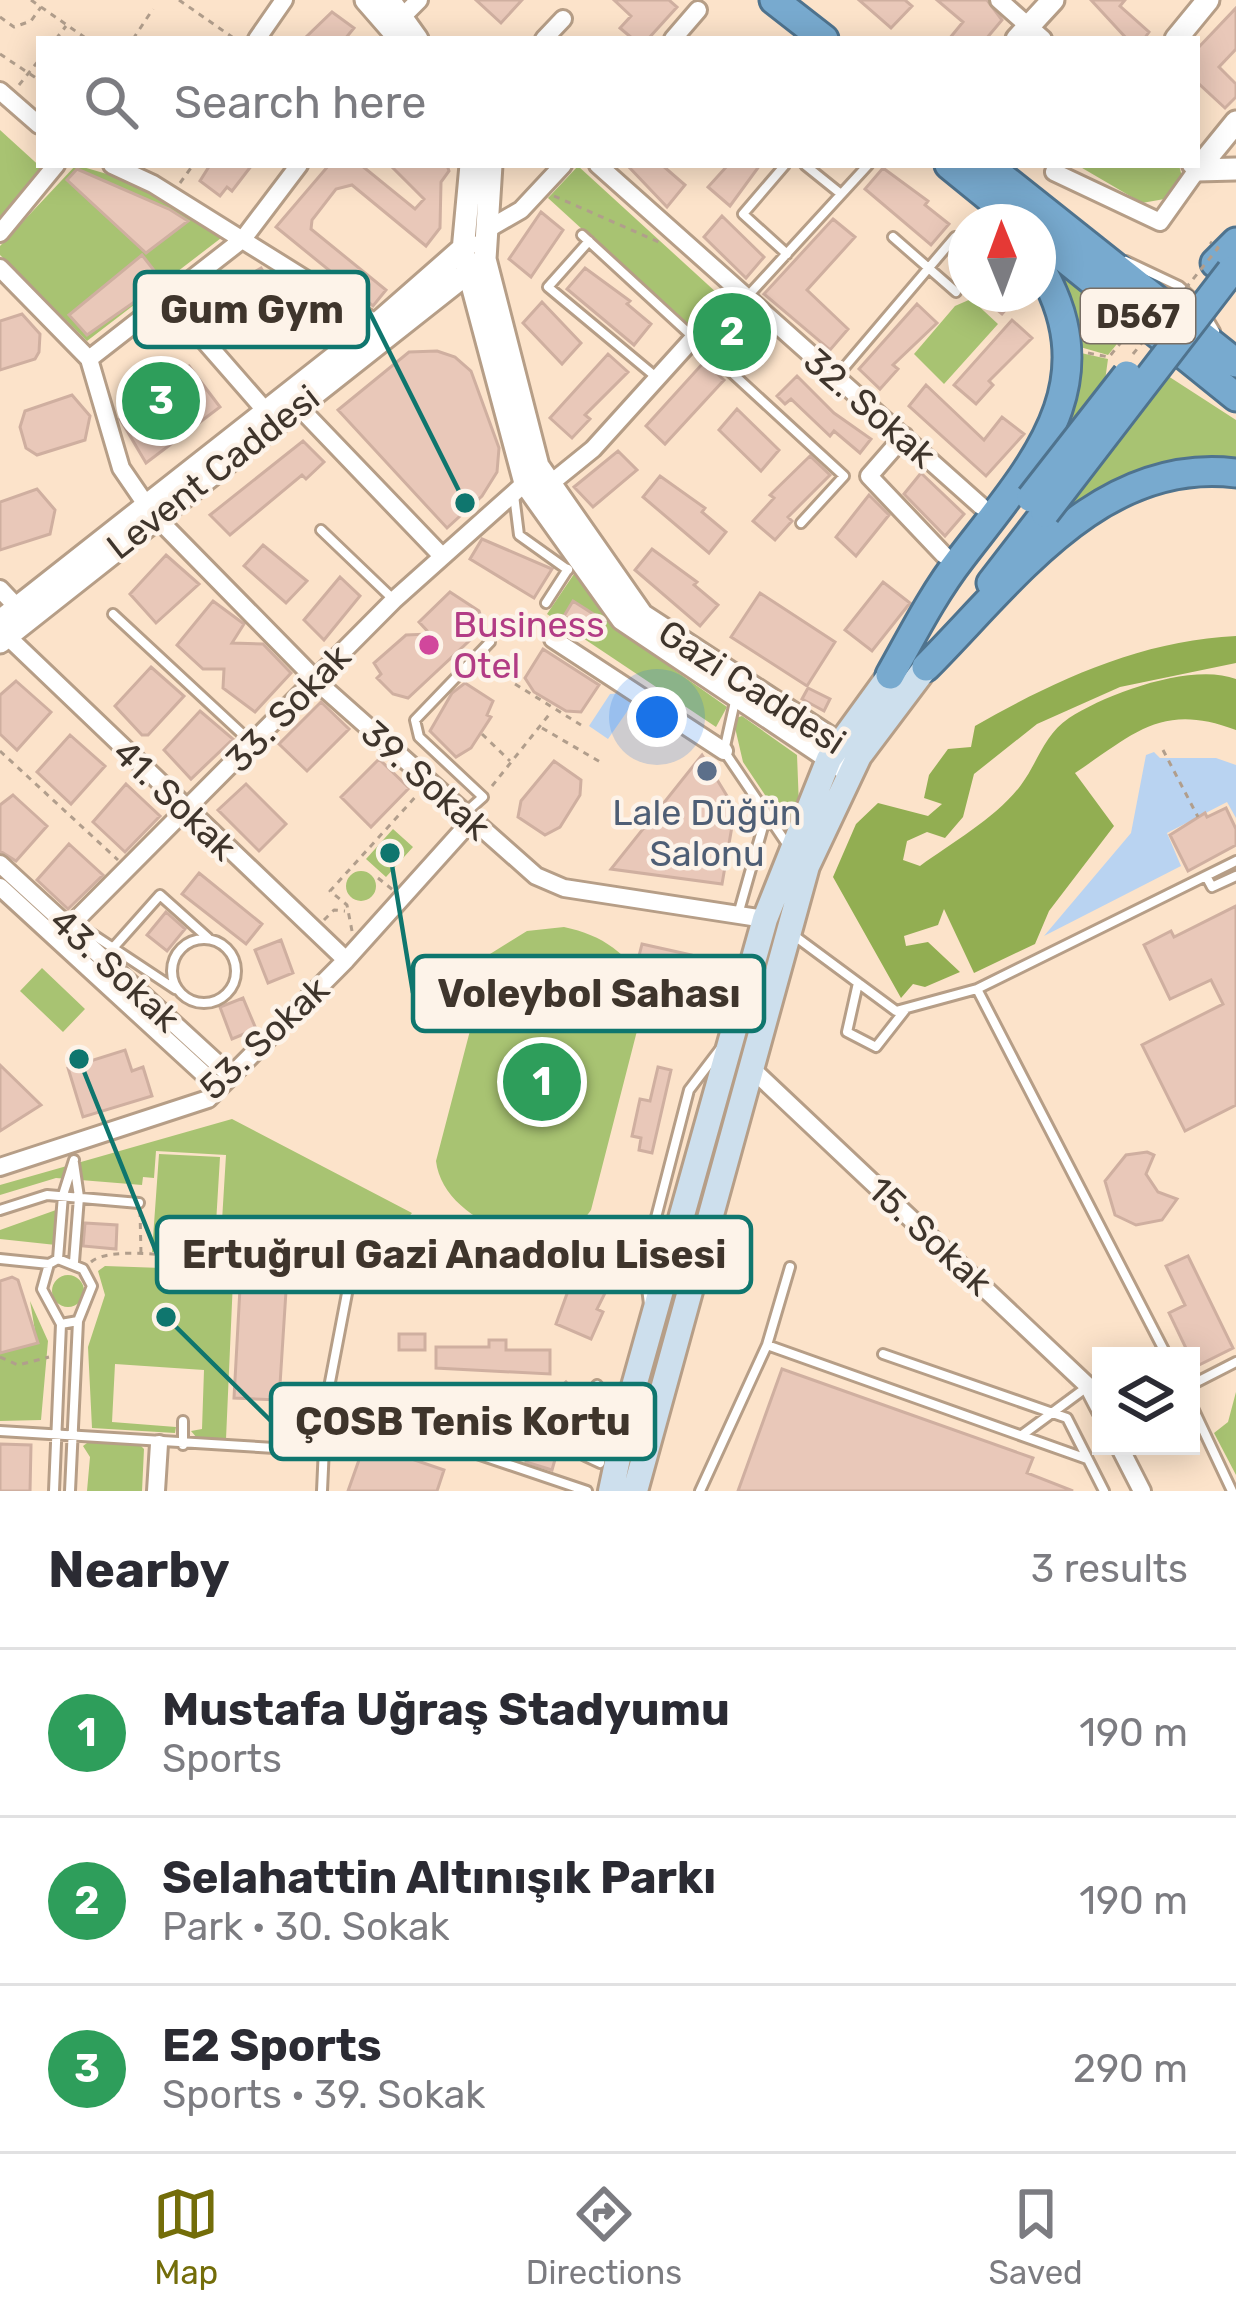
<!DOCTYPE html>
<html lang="en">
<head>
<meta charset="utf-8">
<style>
  :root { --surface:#fff; --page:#f7f7f7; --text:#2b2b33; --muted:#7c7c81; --line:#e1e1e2; --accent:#736d09 }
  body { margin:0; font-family:Rubik,sans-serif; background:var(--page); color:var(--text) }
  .controls { position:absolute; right:36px; bottom:36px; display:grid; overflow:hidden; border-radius:0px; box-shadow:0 6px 30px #0003 }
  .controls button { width:108px; height:108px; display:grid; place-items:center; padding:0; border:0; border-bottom:3px solid var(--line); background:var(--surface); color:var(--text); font:60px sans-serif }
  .compass { position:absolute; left:948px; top:204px; width:108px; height:108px; border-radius:50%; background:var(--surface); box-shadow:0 6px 30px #0003; rotate:359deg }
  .you { position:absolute; left:657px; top:717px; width:42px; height:42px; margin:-30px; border:9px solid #fff; border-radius:50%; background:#1a73e8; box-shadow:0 0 0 18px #1a73e833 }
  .badge { display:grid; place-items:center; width:78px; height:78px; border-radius:50%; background:var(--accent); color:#fff; font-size:39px; font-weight:700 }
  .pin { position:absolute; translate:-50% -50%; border:6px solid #fff; box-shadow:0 3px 12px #0006 }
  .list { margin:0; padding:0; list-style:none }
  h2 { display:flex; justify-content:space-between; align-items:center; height:156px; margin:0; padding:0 48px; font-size:51px }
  h2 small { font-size:39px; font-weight:400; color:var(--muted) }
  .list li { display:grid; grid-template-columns:78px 1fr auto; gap:36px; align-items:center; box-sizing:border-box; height:168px; padding:0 48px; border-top:3px solid var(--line) }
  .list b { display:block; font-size:45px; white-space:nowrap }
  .list p { margin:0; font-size:39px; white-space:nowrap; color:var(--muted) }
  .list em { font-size:39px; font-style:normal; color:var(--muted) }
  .icon { flex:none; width:66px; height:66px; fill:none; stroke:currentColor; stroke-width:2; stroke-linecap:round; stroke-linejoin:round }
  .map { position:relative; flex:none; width:1236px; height:1491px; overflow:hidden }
  .search { position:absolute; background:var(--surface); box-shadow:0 6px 30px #0003; left:36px; right:36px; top:36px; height:132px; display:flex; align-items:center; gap:30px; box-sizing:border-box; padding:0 42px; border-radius:0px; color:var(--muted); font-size:45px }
  .sheet { height:660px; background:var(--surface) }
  nav { display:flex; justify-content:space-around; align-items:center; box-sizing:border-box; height:168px; border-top:3px solid var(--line); background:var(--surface); font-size:33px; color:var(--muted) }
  nav a { display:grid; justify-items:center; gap:6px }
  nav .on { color:var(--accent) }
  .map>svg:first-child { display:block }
  .green { fill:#a8c372 }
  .forest { fill:#92ae52 }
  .water { fill:#b9d3f1 }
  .building { fill:#e9c8b9; stroke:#cfafa0; stroke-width:3 }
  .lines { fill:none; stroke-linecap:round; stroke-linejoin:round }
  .service-casing { stroke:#b69e87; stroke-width:14 }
  .minor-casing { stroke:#b69e87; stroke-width:22 }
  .tertiary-casing { stroke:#b69e87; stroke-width:27 }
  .secondary-casing { stroke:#b69e87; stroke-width:30 }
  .trunk-casing { stroke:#4f738e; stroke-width:33 }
  .path { stroke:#b19e8c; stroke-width:3; stroke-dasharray:6 6; stroke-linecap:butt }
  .service { stroke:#fff; stroke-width:8 }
  .minor { stroke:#fff; stroke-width:16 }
  .tertiary { stroke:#fff; stroke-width:21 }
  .secondary { stroke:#cddfed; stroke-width:24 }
  .trunk { stroke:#78aacf; stroke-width:27 }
  .trunk-bridge-casing { stroke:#4f738e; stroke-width:33; stroke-linecap:butt }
  .path-bridge { stroke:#b19e8c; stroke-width:3; stroke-dasharray:6 6; stroke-linecap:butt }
  .trunk-bridge { stroke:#78aacf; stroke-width:27 }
  .hotel-dot { fill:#d1479c; stroke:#fdf3e9; stroke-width:4.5 }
  .service-dot { fill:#5c6f8a; stroke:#fdf3e9; stroke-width:4.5 }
  .labels { text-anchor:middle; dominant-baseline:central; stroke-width:9; stroke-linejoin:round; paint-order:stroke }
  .shield { fill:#fdf3e9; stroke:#786e65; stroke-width:3 }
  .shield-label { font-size:33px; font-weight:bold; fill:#3f352c }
  .street-label { font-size:36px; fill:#3f352c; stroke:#fdf3e9 }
  .hotel-label { font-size:36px; fill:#b23c85; stroke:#fdf3e9; text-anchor:start }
  .service-label { font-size:36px; fill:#4e5e75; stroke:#fdf3e9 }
  .leader { fill:none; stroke:#0f766e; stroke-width:4.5 }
  .callout-dot { fill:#0f766e; stroke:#fdf3e9; stroke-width:4.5 }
  .callout { fill:#fdf3e9; stroke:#0f766e; stroke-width:4.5 }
  .callout-label { font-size:39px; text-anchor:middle; font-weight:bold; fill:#3f352c }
</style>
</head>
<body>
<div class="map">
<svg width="1236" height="1491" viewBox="0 0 1236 1491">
  <rect width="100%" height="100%" fill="#fce3ca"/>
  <path class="green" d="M0 130 45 171 0 219Z
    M76 165 138 183 225 235 87 341 0 255V246Z
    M1077 165H1179L1182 177 1170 198 1142 203Z
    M578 166 718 294 688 326 548 198Z
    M1067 274 1125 334 1108 355 1080 347 1072 301 1062 281Z
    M971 299 998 324 944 384 914 354 955 306Z
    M738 309 767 335 761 342 748 331 723 358 707 344Z
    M1081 353 1108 359 1104 388 1059 447 1076 403Z
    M1168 376 1236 420V458C1128 445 1078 508 1008 577Z
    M574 574 612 626 727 707 716 727 547 614Z
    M742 716 797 755 799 806 789 831 743 762 733 719Z
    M393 829 413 847 386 877 366 859Z
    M346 886a15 15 0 1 1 30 0a15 15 0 1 1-30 0Z
    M564 927C603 935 628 954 648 988L591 1210C555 1264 443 1224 436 1161L490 954 527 931Z
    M42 968 85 1009 63 1032 20 991Z
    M232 1119 412 1213 401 1226 256 1217 251 1280H233L226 1439 197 1438 191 1431 202 1429 204 1370 115 1364 112 1422 176 1427 175 1433 92 1428 88 1347 105 1295 98 1271 105 1266 219 1270 226 1155 156 1151 154 1178 143 1177 142 1185 56 1178 0 1195V1185Z
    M159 1154 220 1157 214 1257 152 1252Z
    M56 1210V1245L0 1239V1230Z
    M52 1291a16 16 0 1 1 32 0a16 16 0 1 1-32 0Z
    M30 1301 48 1341 41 1420 0 1421V1352L37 1343Z
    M1236 1392V1475L1214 1433 1228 1422Z
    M91 1440 140 1445 144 1449 142 1491H87L90 1457 83 1446Z"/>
  <path class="forest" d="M1236 636V663L1120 687 1037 724 974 774 963 817 945 838 927 832 907 841 903 860 920 866C953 842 996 818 1021 785 1038 762 1044 735 1069 718 1107 693 1193 662 1236 679V730C1162 702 1135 733 1075 773L1114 826 1049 911 1035 944 974 973 944 909 938 925 904 936 906 946 928 942 960 972 925 987 913 984 901 998 833 877 856 824 878 803 928 816 942 804 924 798 929 775 948 749 971 747 975 726C1055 680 1143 640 1236 636Z
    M828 781 833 783 780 906 670 1348 632 1456 776 905Z"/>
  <path class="water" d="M623 693 635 700 608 739 589 726 610 694Z
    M1154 752 1160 758H1216L1236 765V818L1227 802 1167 833 1181 866 1044 936 1131 833 1146 755Z"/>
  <path class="building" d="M476 0H522L501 23Z
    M614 0H669L677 7 648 39H633L620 28 631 16Z
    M859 0H905L912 6 891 28Z
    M937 0H987L1002 20 986 39H949L963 22Z
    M1091 0H1125L1120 6 1149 32 1144 39H1127Z
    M1236 8V49L1219 67 1236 84V97L1225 108 1197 82V49Z
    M332 12 354 28 345 39H304Z
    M210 165H252L232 191 227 187 220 196 200 181Z
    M329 165H361L415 209 424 199 390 165H447L449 171 441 182 440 228 426 246 352 185 336 189 312 220 311 229 386 290 373 306 276 227Z
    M627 165H662L685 185 667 207Z
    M728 165H760L730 206 708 187Z
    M883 168 928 201 925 205 949 224 931 245 865 189Z
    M77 169 169 209 188 221 146 253 67 180Z
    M541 212 563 230 531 277 509 259Z
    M722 216 764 257 746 278 704 237Z
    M833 219 855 237 807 290 848 329 830 350 764 294Z
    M142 255 163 282 87 335 69 315Z
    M261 268 289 315 255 336 226 289Z
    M585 268 630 301 627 304 651 324 634 345 567 289Z
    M978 294H1019L1002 314Z
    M542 302 581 343 562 364 523 323Z
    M917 304 937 323 893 365 898 369 880 389 859 369Z
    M22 314 40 334 39 352 35 359 0 370V321Z
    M1012 320 1032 338 989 381 993 385 976 404 954 385Z
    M437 351 455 357 471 371 499 448 497 472 482 496 447 528 338 410 409 352Z
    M608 354 628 372 585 415 590 419 572 438 550 418Z
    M704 362 724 380 665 444 646 426Z
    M189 366 220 407 146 463 120 419Z
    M797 376 834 413 871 439 860 453 834 431 830 436 791 399 785 404 777 396Z
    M926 385 984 440 1002 417 1024 434 986 476 909 406Z
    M72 395 90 416 85 440 37 455 26 448 20 427 25 411Z
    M737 409 779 450 761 471 719 430Z
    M303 441 324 462 306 479 302 475 230 535 210 515Z
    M618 451 637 470 593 507 574 487Z
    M810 456 830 475 788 517 792 521 775 540 753 521 774 498 770 495Z
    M921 473 964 514 945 536 904 494Z
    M660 476 705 508 702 512 726 532 709 553 643 497Z
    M37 489 55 510 50 534 0 550V502Z
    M869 495 889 515 856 556 836 537Z
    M482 539 552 569 534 598 470 559Z
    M263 545 307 581 286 603 244 566Z
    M652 549 697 582 694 585 718 605 700 626 635 570Z
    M166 555 199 584 156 623 130 594Z
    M340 577 360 596 324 640 304 620Z
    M883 582 910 603 872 651 845 630Z
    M450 592 479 611 484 627 408 698 393 694 377 678 381 674 374 663 406 635 430 634 419 622Z
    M760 593 835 642 807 686 731 637Z
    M213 601 244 624 232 643 263 644 291 673 255 712 223 688 224 669H203L177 645Z
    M573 601 598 617 588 632 564 616Z
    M543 649 599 685 581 712 566 711 534 692 525 678Z
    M151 667 184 696 148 735H142L115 706Z
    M16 681 51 712 17 750 0 734V695Z
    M465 683 493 701 487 715 491 717 471 748 456 757 430 731 452 693Z
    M808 688 830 699 824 711 802 699Z
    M321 702 349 729 307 771 279 744Z
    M200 711 233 739 191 779 164 750Z
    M70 735 105 766 71 804 37 772Z
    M702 755 735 809 722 884 611 869Z
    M379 759 409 788 371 827 341 797Z
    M554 761 581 780 580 795 560 827 545 835 518 817 521 801Z
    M126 784 160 816 125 852 93 822Z
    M246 784 286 824 259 851 218 810Z
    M13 795 47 826 16 861 0 851V805Z
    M1226 808 1236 829V845L1188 871 1170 835 1205 813 1207 817Z
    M69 844 103 875 68 909 37 880Z
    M199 873 262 924 246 944 182 894Z
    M1236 906V1105L1185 1131 1142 1045 1223 1004 1211 980 1170 999 1144 945 1171 931 1174 937Z
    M166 912 185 929 167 951 147 935Z
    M281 940 293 973 268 983 255 950Z
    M642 944 691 955 688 967 639 956Z
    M243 998 256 1029 232 1039 220 1007Z
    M125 1050 132 1071 143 1067 152 1096 83 1117 68 1068Z
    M0 1065 41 1105 0 1131Z
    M658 1067 671 1070 652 1153 639 1150 641 1138 632 1136 640 1099 650 1101Z
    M1147 1152 1154 1155 1146 1174 1158 1192 1177 1199 1162 1220 1136 1225 1115 1215 1105 1181 1126 1155Z
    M85 1223 117 1225 116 1249 83 1246Z
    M1188 1256 1233 1348 1195 1367 1169 1313 1185 1305 1166 1266Z
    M580 1258 614 1275 597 1309 603 1312 591 1339 556 1324Z
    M12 1277 18 1280 38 1343 0 1353V1281Z
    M240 1288 286 1291 279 1400 234 1398Z
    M399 1334H425V1350H399Z
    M489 1340H506V1350H550V1374L436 1368V1347H489Z
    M782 1369 1033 1458 1027 1473 1073 1491H738Z
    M566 1382 583 1400 568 1413 552 1470 526 1462 542 1405Z
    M365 1443 444 1470 437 1491H348Z
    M0 1444 31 1445 30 1491H0Z"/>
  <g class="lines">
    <g class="service-casing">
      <path id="service" d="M785 165 743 214 787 254
        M805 165 841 194
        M582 235 844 476 801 523
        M893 237 956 292
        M589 241 548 287 656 377
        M1126 261 1179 286 1199 304 1215 331
        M746 298 868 165
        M837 376 955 237
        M514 495 519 535 568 570
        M321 530 393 599
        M546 603 568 569
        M113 614 252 743
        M736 697 724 751 789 847
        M465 813 483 797 419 737 415 720 490 642
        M1206 876 1212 887 1236 876
        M739 911 766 816
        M77 924 175 989
        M792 934 896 1011 977 989 1167 1356
        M172 971a32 32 0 1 1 64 0a32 32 0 1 1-64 0Z
        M112 949 160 895 208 938
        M858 983 847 1032 876 1047 905 1010
        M977 989 1236 861
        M0 1210 47 1195 139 1203
        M0 1259 49 1264
        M58 1259 83 1269 92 1286 78 1321 61 1324 42 1289 49 1264 58 1259 63 1195 74 1160
        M74 1262 79 1197 74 1163
        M649 1304 644 1264 689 1090 721 1048
        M767 1345 1087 1459
        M883 1354 1067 1418 1104 1491
        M1191 1385 1236 1362
        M326 1403 587 1491
        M1191 1404 1232 1491
        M0 1431 324 1451
        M1022 1435 1087 1387
        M183 1445V1421
        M585 1456 600 1463 609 1406 597 1385
        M54 1491 61 1324
        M70 1491 78 1321
        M322 1491 326 1403 348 1288
        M700 1491 767 1345 790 1267"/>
    </g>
    <g class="minor-casing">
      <path id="minor" d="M999 0 1043 39
        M404 15 419 0
        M257 39 284 0
        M544 39 563 19
        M673 39 698 10
        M0 91 39 125
        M112 165 153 184 377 324
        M598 165 981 506
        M1054 172 1160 222 1197 170 1191 165
        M488 229 521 210 563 165
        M0 233 56 165
        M0 268 89 359 121 468 145 503
        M167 298 264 409
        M89 359 243 239 299 165
        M299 407 441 555
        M904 436 869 476 944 555
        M551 483 593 449 736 291
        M154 515 324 688 536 876 564 888 765 919
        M0 589 17 607
        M7 636 346 960
        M553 639 724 751
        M0 864 231 1076
        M0 887 219 1088
        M57 939 394 600 525 483
        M751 1068 1088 1386 1101 1411
        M0 1167 208 1099 346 960 471 821
        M1119 1446 1142 1491
        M156 1491 159 1444"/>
    </g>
    <g class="tertiary-casing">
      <path id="tertiary" d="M366 0 400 39
        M389 0 417 39
        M1017 39 1053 0
        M1176 39 1208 0
        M471 165 463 251 525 483 622 619 850 772
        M491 165 485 259 538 466 642 615 853 753
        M1197 170 1236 122
        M1197 170 1236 169
        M0 621 377 324 468 244
        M0 642 475 267"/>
    </g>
    <g class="secondary-casing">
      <path id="secondary" d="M611 1491 631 1397 765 919 829 759 890 675
        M635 1491 807 866 859 756 926 667"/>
    </g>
    <g class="trunk-casing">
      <path id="trunk" d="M774 0 824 39
        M949 165 1019 222
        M987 165 1236 363
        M1038 237 1236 397
        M1215 263 1236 242
        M991 583 1045 513
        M926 667C1012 581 1100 456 1236 473
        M890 675C912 636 933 594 961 558 1032 465 1111 384 1038 264"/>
    </g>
    <path class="path" d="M31 0 87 39
      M179 0 235 39
      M0 17 14 27 31 21 41 7
      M56 39 66 26
      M133 39 153 9
      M0 54 39 80
      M19 85 39 60
      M180 183 193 165
      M554 196 661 243
      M1088 353 1109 357 1127 335
      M515 684 581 725
      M542 728 602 763
      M482 734 510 761
      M1163 750 1198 817
      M0 751 118 860
      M492 786 552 711
      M378 878 393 890
      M324 920 334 910 345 911
      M352 931 347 905 330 891 418 794
      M140 1211 141 1254
      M91 1262C112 1244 189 1259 218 1261
      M0 1357 18 1365 49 1357"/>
    <use href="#service" class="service"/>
    <use href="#minor" class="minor"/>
    <use href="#tertiary" class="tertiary"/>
    <use href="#secondary" class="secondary"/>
    <use href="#trunk" class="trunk"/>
    <g class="trunk-bridge-casing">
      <path id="trunk-bridge" d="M1031 498 1127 375
        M1045 513 1231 271"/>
    </g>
    <path class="path-bridge" d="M1133 354 1218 248 1210 242"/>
    <use href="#trunk-bridge" class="trunk-bridge"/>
  </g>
  <circle class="hotel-dot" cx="429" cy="645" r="12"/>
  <circle class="service-dot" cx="707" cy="771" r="12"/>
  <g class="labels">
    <rect class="shield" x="1081" y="289" width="114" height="54" rx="9"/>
    <g class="shield-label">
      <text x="1138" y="316">D567</text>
    </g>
    <g class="street-label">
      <text transform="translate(870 408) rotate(41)">32. Sokak</text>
      <text transform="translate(213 472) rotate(-38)">Levent Caddesi</text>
      <text transform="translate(752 687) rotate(33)">Gazi Caddesi</text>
      <text transform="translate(288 708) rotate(-46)">33. Sokak</text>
      <text transform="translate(426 780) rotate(42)">39. Sokak</text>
      <text transform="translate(175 800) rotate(44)">41. Sokak</text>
      <text transform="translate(115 970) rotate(43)">43. Sokak</text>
      <text transform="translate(264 1038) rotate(-43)">53. Sokak</text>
      <text transform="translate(930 1236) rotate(43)">15. Sokak</text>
    </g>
    <g class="hotel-label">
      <text x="453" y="624">Business<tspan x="453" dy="41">Otel</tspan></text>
    </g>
    <g class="service-label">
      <text x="707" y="812">Lale Düğün<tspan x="707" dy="41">Salonu</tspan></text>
    </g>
  </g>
  <path class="leader" d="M465 503L368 309M390 853L413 993M79 1059L157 1254M166 1317L271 1421"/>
  <g class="callout-dot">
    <circle cx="465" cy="503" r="12"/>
    <circle cx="390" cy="853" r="12"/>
    <circle cx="79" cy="1059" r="12"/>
    <circle cx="166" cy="1317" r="12"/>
  </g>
  <g class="callout">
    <rect x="135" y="272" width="233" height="75" rx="12"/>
    <rect x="413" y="956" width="351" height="75" rx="12"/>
    <rect x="157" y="1217" width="594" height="75" rx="12"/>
    <rect x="271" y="1384" width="384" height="75" rx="12"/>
  </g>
  <g class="callout-label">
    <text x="252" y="323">Gum Gym</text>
    <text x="589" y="1007">Voleybol Sahası</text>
    <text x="454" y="1268">Ertuğrul Gazi Anadolu Lisesi</text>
    <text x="463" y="1435">ÇOSB Tenis Kortu</text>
  </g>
</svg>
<div class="controls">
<button><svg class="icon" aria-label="layers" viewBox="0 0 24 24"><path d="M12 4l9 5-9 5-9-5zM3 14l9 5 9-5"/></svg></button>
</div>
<svg class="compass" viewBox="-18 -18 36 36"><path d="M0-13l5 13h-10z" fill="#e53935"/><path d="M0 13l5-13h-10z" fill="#7c7c81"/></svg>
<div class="you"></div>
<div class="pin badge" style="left:542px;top:1082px;background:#2e9e5b">1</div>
<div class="pin badge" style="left:732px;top:332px;background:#2e9e5b">2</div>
<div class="pin badge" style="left:161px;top:401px;background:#2e9e5b">3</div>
<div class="search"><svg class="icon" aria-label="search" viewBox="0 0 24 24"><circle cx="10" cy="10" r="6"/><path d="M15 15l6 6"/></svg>Search here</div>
</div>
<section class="sheet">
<h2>Nearby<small>3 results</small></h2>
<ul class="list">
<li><span class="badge" style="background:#2e9e5b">1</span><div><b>Mustafa Uğraş Stadyumu</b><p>Sports</p></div><em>190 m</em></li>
<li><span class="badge" style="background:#2e9e5b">2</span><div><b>Selahattin Altınışık Parkı</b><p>Park · 30. Sokak</p></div><em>190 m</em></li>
<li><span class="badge" style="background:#2e9e5b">3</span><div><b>E2 Sports</b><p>Sports · 39. Sokak</p></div><em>290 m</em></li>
</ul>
</section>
<nav>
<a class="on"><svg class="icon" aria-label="map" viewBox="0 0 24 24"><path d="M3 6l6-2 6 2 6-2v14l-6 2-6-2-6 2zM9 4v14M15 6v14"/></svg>Map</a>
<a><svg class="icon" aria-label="directions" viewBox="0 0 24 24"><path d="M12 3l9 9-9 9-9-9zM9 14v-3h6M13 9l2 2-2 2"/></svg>Directions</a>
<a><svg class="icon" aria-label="saved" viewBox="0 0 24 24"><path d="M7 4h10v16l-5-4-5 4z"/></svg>Saved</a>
</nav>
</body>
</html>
